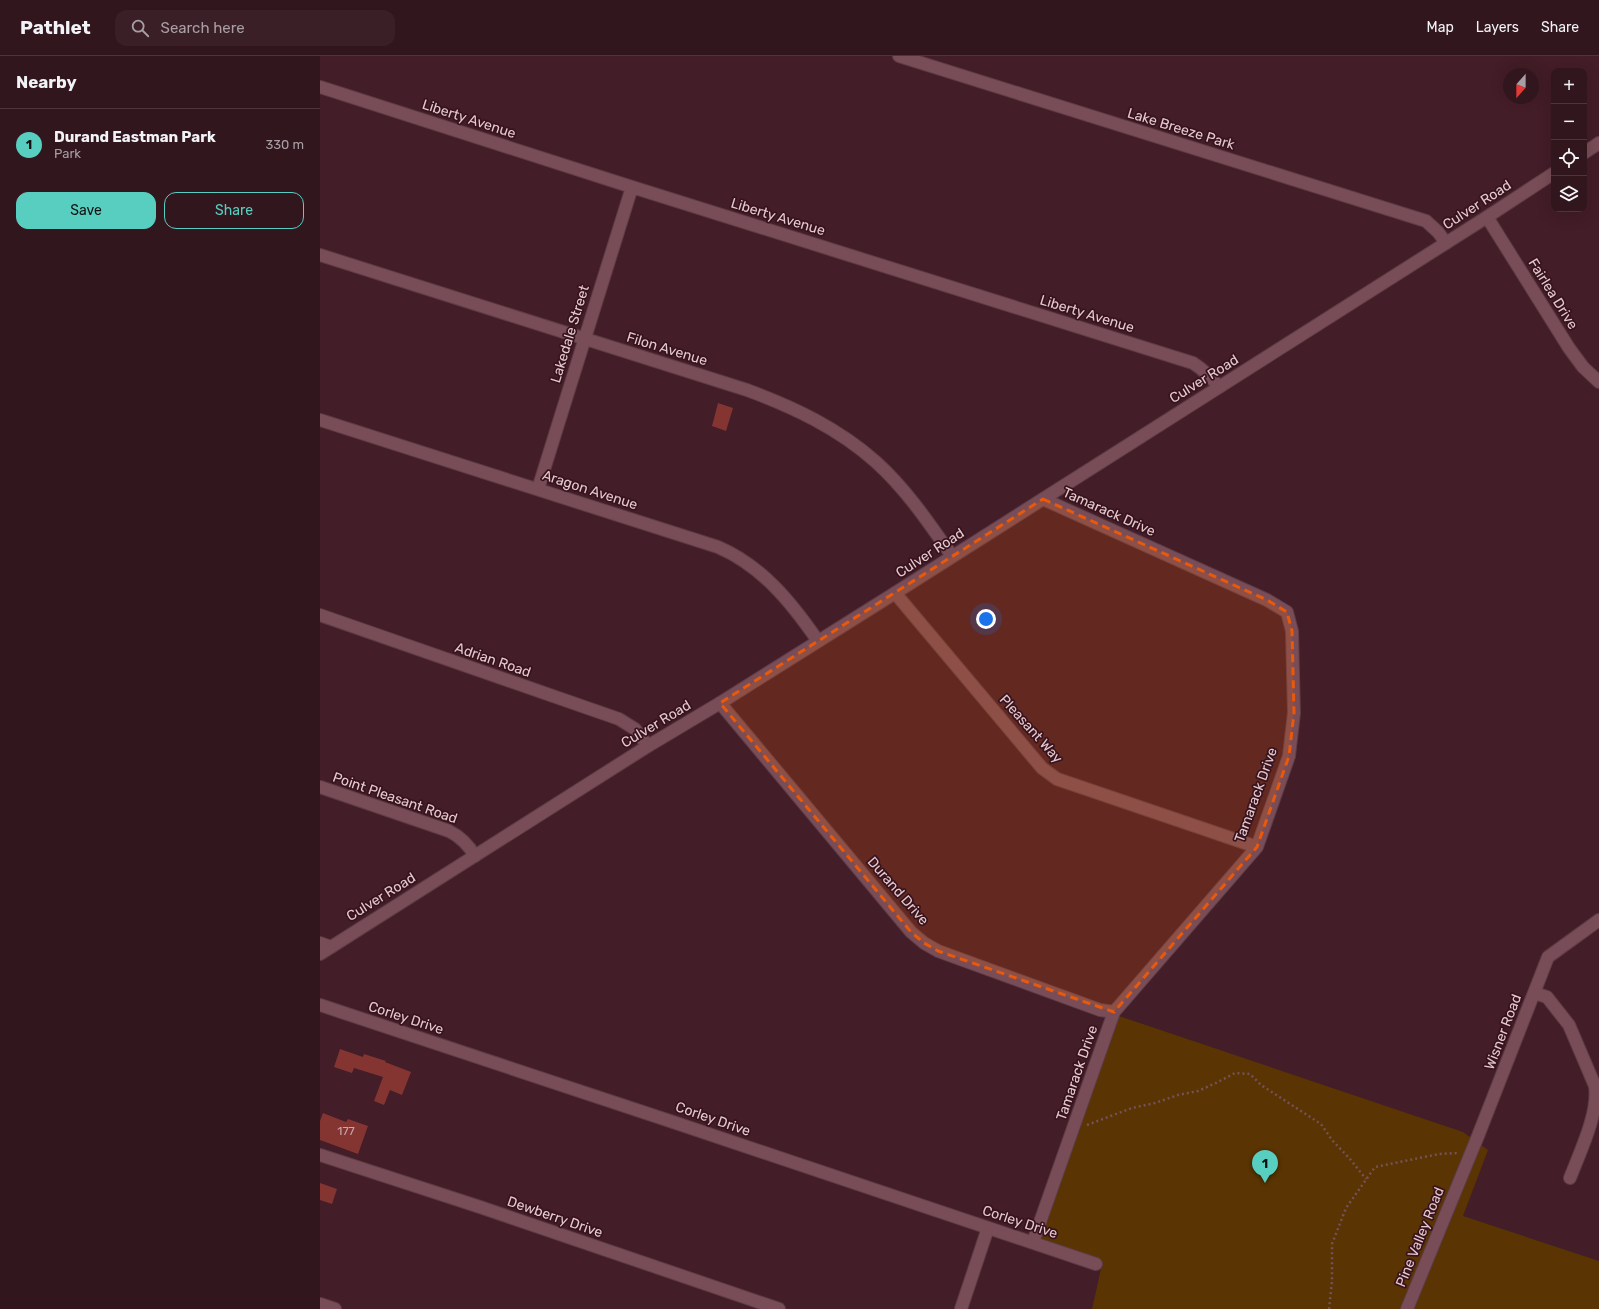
<!DOCTYPE html>
<html lang="en">
<head>
<meta charset="utf-8">
<style>
  :root { --surface:#32161d; --page:#3a1f26; --text:#f1f3f6; --muted:#a89fa4; --line:#4d353b; --accent:#58cec0 }
  body { margin:0; font-family:Rubik,sans-serif; background:var(--page); color:var(--text) }
  .controls { position:absolute; right:12px; top:12px; display:grid; overflow:hidden; border-radius:8px; box-shadow:0 4px 16px #0002 }
  .controls button { width:36px; height:36px; display:grid; place-items:center; padding:0; border:0; border-bottom:1px solid var(--line); background:var(--surface); color:var(--text); font:20px sans-serif }
  .compass { position:absolute; left:1183px; top:12px; width:36px; height:36px; border-radius:50%; background:var(--surface); box-shadow:0 4px 16px #0002; rotate:201deg }
  .you { position:absolute; left:666px; top:563px; width:14px; height:14px; margin:-10px; border:3px solid #fff; border-radius:50%; background:#1a73e8; box-shadow:0 0 0 6px #1a73e833 }
  .badge { display:grid; place-items:center; width:26px; height:26px; border-radius:50%; background:var(--accent); color:#111; font-size:13px; font-weight:700 }
  .pin { position:absolute; translate:-50% -33px; filter:drop-shadow(0 1px 2px #0008) }
  .pin::after { content:''; position:absolute; top:21px; width:14px; height:12px; background:inherit; clip-path:polygon(0 0,100% 0,50% 100%) }
  .list { margin:0; padding:0; list-style:none }
  h2 { display:flex; justify-content:space-between; align-items:center; height:52px; margin:0; padding:0 16px; font-size:17px }
  h2 small { font-size:13px; font-weight:400; color:var(--muted) }
  .list li { display:grid; grid-template-columns:26px 1fr auto; gap:12px; align-items:center; box-sizing:border-box; height:72px; padding:0 16px; border-top:1px solid var(--line) }
  .list b { display:block; font-size:15px; white-space:nowrap }
  .list p { margin:0; font-size:13px; white-space:nowrap; color:var(--muted) }
  .list em { font-size:13px; font-style:normal; color:var(--muted) }
  .actions { display:flex; gap:8px; padding:12px 16px }
  .actions a { flex:1; padding:9px 0; border:1px solid var(--accent); border-radius:12px; text-align:center; font-size:14px; color:var(--accent) }
  .actions .main { background:var(--accent); color:#111 }
  .icon { flex:none; width:22px; height:22px; fill:none; stroke:currentColor; stroke-width:2; stroke-linecap:round; stroke-linejoin:round }
  .map { position:relative; flex:none; width:1279px; height:1253px; overflow:hidden }
  header { display:flex; align-items:center; gap:24px; box-sizing:border-box; height:56px; padding:0 20px; background:var(--surface); border-bottom:1px solid var(--line) }
  header strong { font-size:19px }
  nav { display:flex; gap:22px; margin-inline-start:auto; font-size:14px }
  .search { width:280px; height:36px; background:var(--page); display:flex; align-items:center; gap:10px; box-sizing:border-box; padding:0 14px; border-radius:12px; color:var(--muted); font-size:15px }
  main { display:flex }
  aside { flex:1; background:var(--surface) }
  .map>svg:first-child { display:block }
  .green { fill:#5a3402 }
  .building { fill:#843532 }
  .lines { fill:none; stroke-linecap:round; stroke-linejoin:round }
  .minor-casing { stroke:#5d3c45; stroke-width:14 }
  .secondary-casing { stroke:#5d3c45; stroke-width:14 }
  .path { stroke:#74525a; stroke-width:2.5; stroke-dasharray:2 3; stroke-linecap:butt }
  .minor { stroke:#784d57; stroke-width:12 }
  .secondary { stroke:#784d57; stroke-width:12 }
  .marked { fill:#e8590c; fill-opacity:0.2; stroke:#e8590c; stroke-width:3; stroke-dasharray:8 5; stroke-linejoin:round }
  .labels { text-anchor:middle; dominant-baseline:central; stroke-width:3.5; stroke-linejoin:round; paint-order:stroke }
  .number-label { font-size:12px; fill:#cca5a8 }
  .street-label { font-size:14px; fill:#e4cacf; stroke:#38131d }
</style>
</head>
<body>
<header>
<strong>Pathlet</strong>
<div class="search"><svg class="icon" aria-label="search" viewBox="0 0 24 24"><circle cx="10" cy="10" r="6"/><path d="M15 15l6 6"/></svg>Search here</div>
<nav><a>Map</a><a>Layers</a><a>Share</a></nav>
</header>
<main>
<aside>
<h2>Nearby<small></small></h2>
<ul class="list">
<li><span class="badge">1</span><div><b>Durand Eastman Park</b><p>Park</p></div><em>330 m</em></li>
</ul>
<div class="actions"><a class="main">Save</a><a>Share</a></div>
</aside>
<div class="map">
<svg width="1279" height="1253" viewBox="0 0 1279 1253">
  <rect width="100%" height="100%" fill="#431d27"/>
  <path class="green" d="M793 958 1143 1076 1168 1094 1143 1160 1279 1205V1253H772L782 1208 715 1184Z"/>
  <path class="building" d="M398 347 413 352 406 375 392 370Z
    M20 993 43 1001 44 998 66 1005 65 1006 91 1016 82 1039 70 1034 64 1049 54 1045 63 1021 34 1012 32 1017 14 1011Z
    M3 1057 26 1066 28 1063 48 1070 38 1098 0 1084V1065Z
    M0 1127 17 1133 12 1148 0 1144Z"/>
  <g class="lines">
    <g class="minor-casing">
      <path id="minor" d="M579 0 1106 165 1118 176 1126 187
        M0 31 312 131 873 307C884 314 891 321 899 331
        M1167 161 1249 292 1263 311 1279 326
        M0 199 427 334C473 351 518 372 556 406 586 433 609 467 632 500
        M0 364 398 491C442 510 471 546 498 585
        M218 433 312 131
        M575 537 722 712 737 723 937 791
        M0 559 299 663 315 673 328 690
        M400 647 591 876 604 887 618 895 780 954 794 956
        M0 731 129 775C141 781 148 788 155 800
        M0 887 11 891
        M1214 937 1227 941 1249 969 1275 1030C1279 1057 1260 1096 1250 1122
        M0 949 353 1066 776 1208
        M0 1099 160 1151 459 1253
        M713 1186 794 956 937 791 969 700 974 657 972 575 967 556 947 544 723 443
        M0 1248 15 1253
        M641 1253 668 1172
        M1087 1253 1158 1080 1228 901 1279 864"/>
    </g>
    <g class="secondary-casing">
      <path id="secondary" d="M1264 97 1279 87
        M0 898 328 690 400 647 575 537 1167 161 1234 117"/>
    </g>
    <path class="path" d="M767 1069 812 1052 835 1047 858 1039 878 1035 896 1027 915 1017 930 1018 941 1029 1001 1068 1012 1084 1030 1103 1046 1123
      M1009 1253 1012 1225V1188L1026 1152 1055 1111 1119 1098 1139 1097"/>
    <use href="#minor" class="minor"/>
    <use href="#secondary" class="secondary"/>
  </g>
  <path class="marked" d="M723 443 947 544 967 556 972 575 974 657 969 700 937 791 794 956 618 895 604 887 591 876 400 647Z"/>
  <g class="labels">
    <g class="number-label">
      <text x="26" y="1075">177</text>
    </g>
    <g class="street-label">
      <text transform="translate(149 63) rotate(18)">Liberty Avenue</text>
      <text transform="translate(861 73) rotate(17)">Lake Breeze Park</text>
      <text transform="translate(1157 149) rotate(-33)">Culver Road</text>
      <text transform="translate(458 161) rotate(17)">Liberty Avenue</text>
      <text transform="translate(1233 238) rotate(58)">Fairlea Drive</text>
      <text transform="translate(767 258) rotate(17)">Liberty Avenue</text>
      <text transform="translate(250 278) rotate(-73)">Lakedale Street</text>
      <text transform="translate(347 293) rotate(17)">Filon Avenue</text>
      <text transform="translate(884 323) rotate(-32)">Culver Road</text>
      <text transform="translate(270 434) rotate(18)">Aragon Avenue</text>
      <text transform="translate(789 456) rotate(24)">Tamarack Drive</text>
      <text transform="translate(610 497) rotate(-33)">Culver Road</text>
      <text transform="translate(173 604) rotate(19)">Adrian Road</text>
      <text transform="translate(336 668) rotate(-31)">Culver Road</text>
      <text transform="translate(711 673) rotate(48)">Pleasant Way</text>
      <text transform="translate(936 739) rotate(-70)">Tamarack Drive</text>
      <text transform="translate(75 742) rotate(19)">Point Pleasant Road</text>
      <text transform="translate(578 835) rotate(49)">Durand Drive</text>
      <text transform="translate(61 841) rotate(-32)">Culver Road</text>
      <text transform="translate(86 962) rotate(18)">Corley Drive</text>
      <text transform="translate(1183 976) rotate(-69)">Wisner Road</text>
      <text transform="translate(757 1017) rotate(-71)">Tamarack Drive</text>
      <text transform="translate(393 1063) rotate(19)">Corley Drive</text>
      <text transform="translate(235 1161) rotate(19)">Dewberry Drive</text>
      <text transform="translate(700 1166) rotate(18)">Corley Drive</text>
      <text transform="translate(1100 1181) rotate(-68)">Pine Valley Road</text>
    </g>
  </g>
</svg>
<div class="controls">
<button>+</button>
<button>−</button>
<button><svg class="icon" aria-label="locate" viewBox="0 0 24 24"><circle cx="12" cy="12" r="6"/><path d="M12 2v4M12 18v4M2 12h4M18 12h4"/></svg></button>
<button><svg class="icon" aria-label="layers" viewBox="0 0 24 24"><path d="M12 4l9 5-9 5-9-5zM3 14l9 5 9-5"/></svg></button>
</div>
<svg class="compass" viewBox="-18 -18 36 36"><path d="M0-13l5 13h-10z" fill="#e53935"/><path d="M0 13l5-13h-10z" fill="#a89fa4"/></svg>
<div class="you"></div>
<div class="pin badge" style="left:945px;top:1127px">1</div>
</div>
</main>
</body>
</html>
